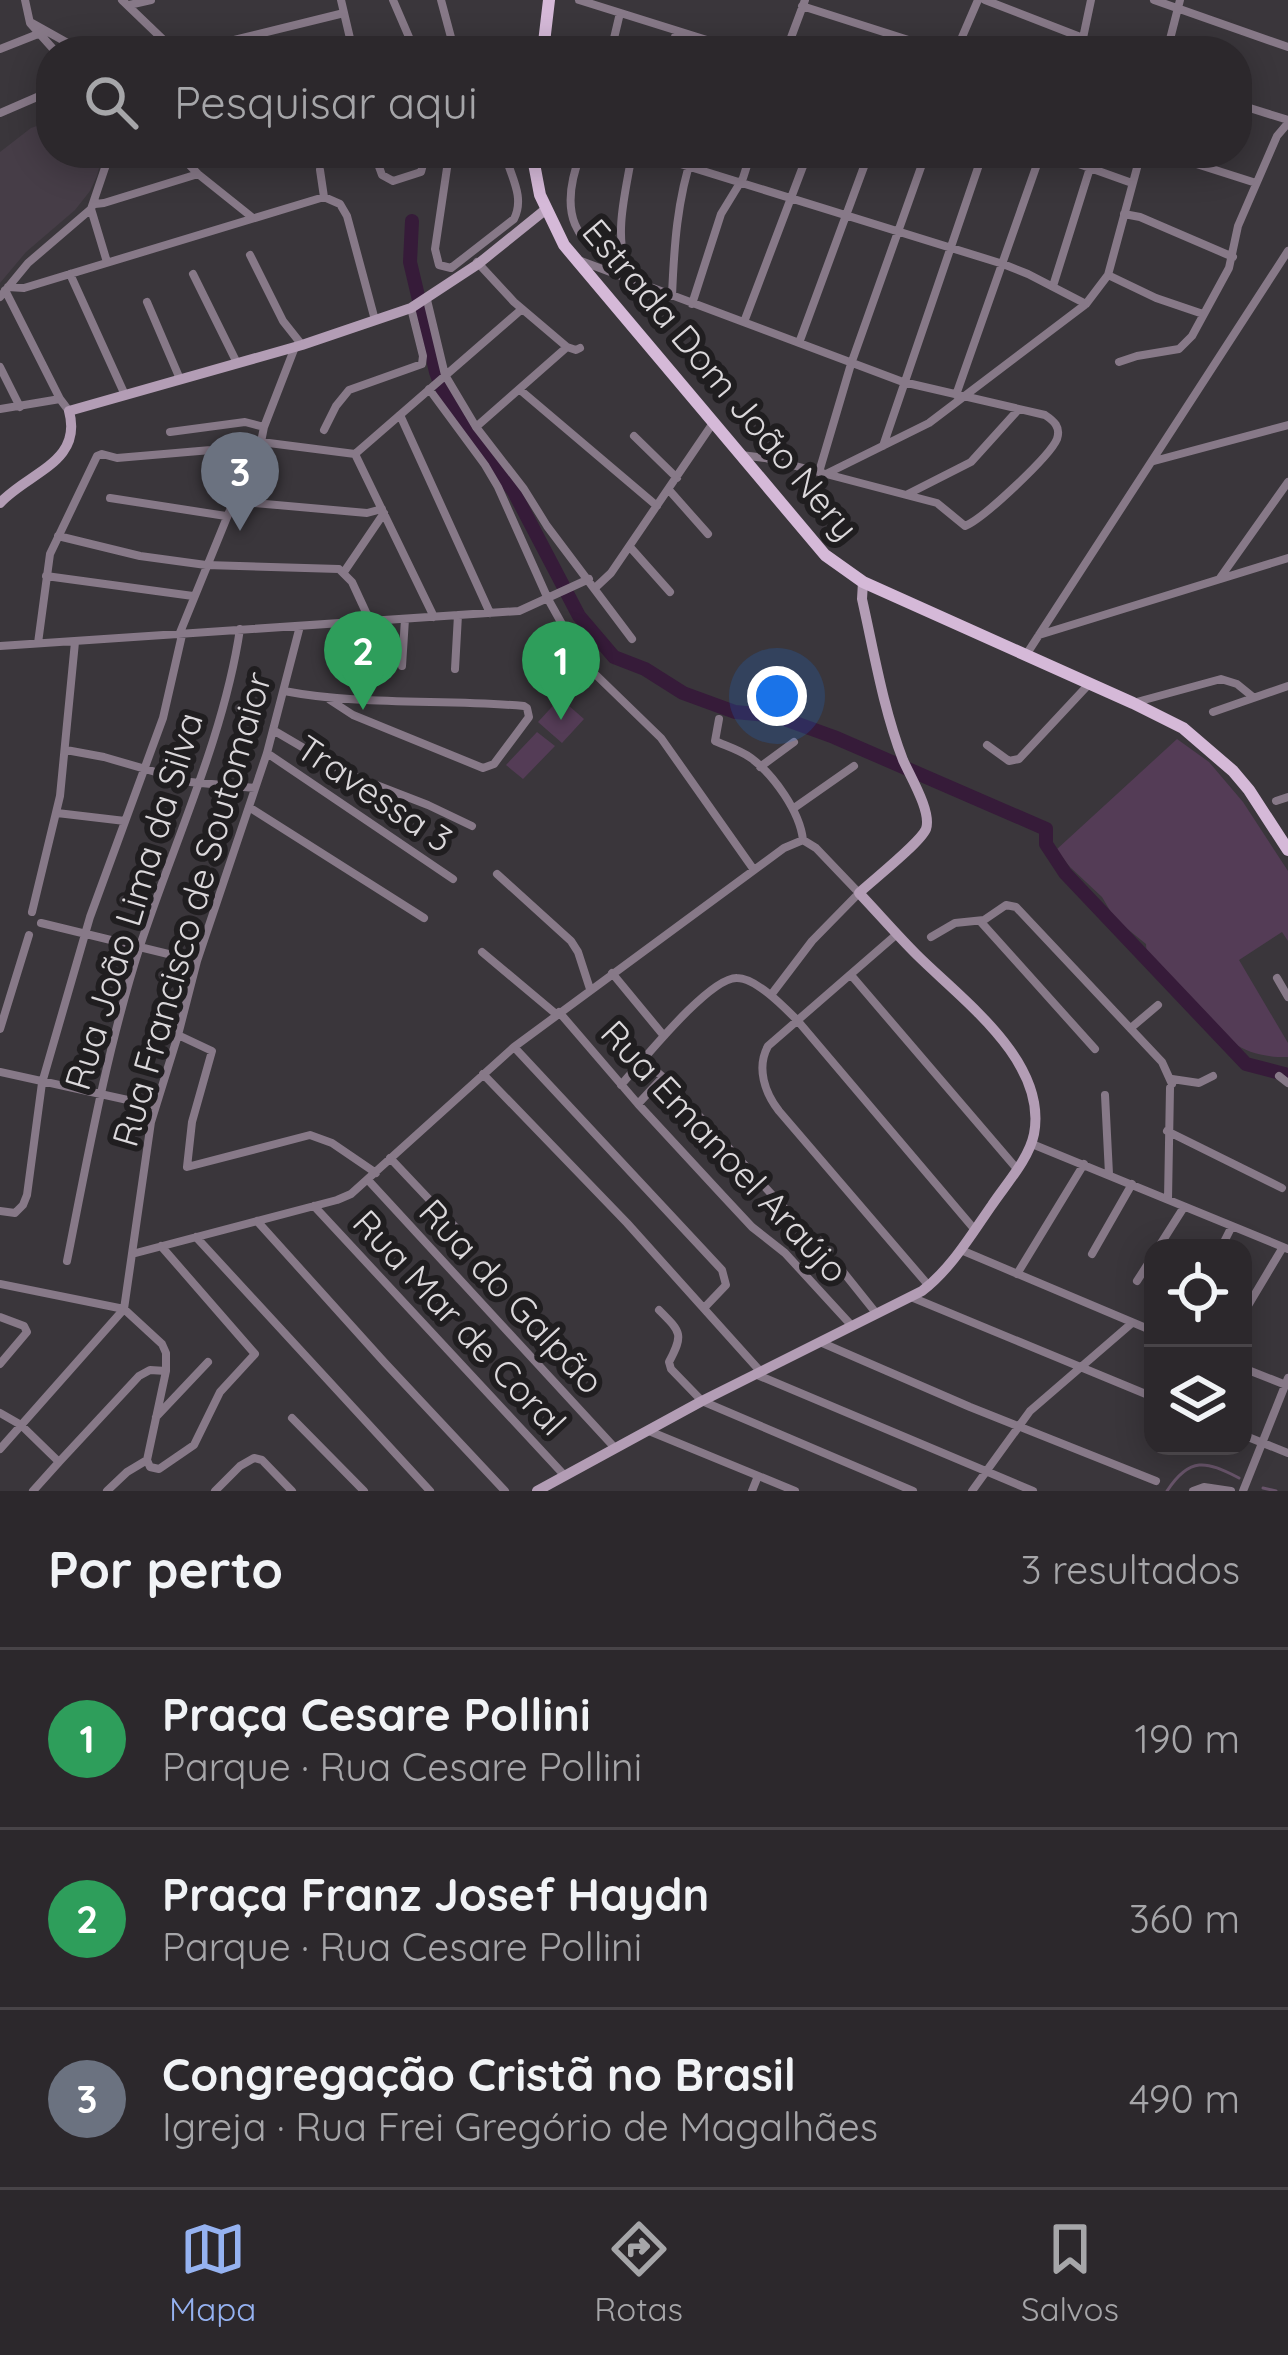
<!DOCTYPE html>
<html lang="pt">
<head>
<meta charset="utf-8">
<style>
  :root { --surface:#2c282c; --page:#343034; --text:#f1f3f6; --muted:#a6a6a9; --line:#484448; --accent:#95b2f1 }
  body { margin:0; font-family:Quicksand,sans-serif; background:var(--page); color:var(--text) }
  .controls { position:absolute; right:36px; bottom:36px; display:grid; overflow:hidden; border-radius:24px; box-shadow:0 6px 30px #0003 }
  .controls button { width:108px; height:108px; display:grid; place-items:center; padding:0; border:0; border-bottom:3px solid var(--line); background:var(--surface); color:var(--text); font:60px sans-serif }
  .you { position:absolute; left:777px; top:696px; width:42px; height:42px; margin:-30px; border:9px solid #fff; border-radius:50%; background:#1a73e8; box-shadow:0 0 0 18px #1a73e833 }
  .badge { display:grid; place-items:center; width:78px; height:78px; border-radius:50%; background:var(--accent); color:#fff; font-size:39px; font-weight:700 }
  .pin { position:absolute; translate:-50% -99px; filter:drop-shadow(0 3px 6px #0008) }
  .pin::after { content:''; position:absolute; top:63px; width:42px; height:36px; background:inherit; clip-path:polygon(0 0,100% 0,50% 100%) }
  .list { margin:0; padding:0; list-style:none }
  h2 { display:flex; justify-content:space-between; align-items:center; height:156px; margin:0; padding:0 48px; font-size:51px }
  h2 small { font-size:39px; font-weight:400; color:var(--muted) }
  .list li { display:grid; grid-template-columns:78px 1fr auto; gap:36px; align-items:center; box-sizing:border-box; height:180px; padding:0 48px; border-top:3px solid var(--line) }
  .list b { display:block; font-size:45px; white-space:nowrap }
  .list p { margin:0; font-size:39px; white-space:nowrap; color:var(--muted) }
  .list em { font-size:39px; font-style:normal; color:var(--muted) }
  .icon { flex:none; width:66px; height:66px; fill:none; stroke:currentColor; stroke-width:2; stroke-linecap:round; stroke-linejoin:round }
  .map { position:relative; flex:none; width:1288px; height:1491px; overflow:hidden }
  .search { position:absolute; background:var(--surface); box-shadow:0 6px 30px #0003; left:36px; right:36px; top:36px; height:132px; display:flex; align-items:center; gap:30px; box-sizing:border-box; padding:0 42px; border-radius:48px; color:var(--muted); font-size:45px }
  .sheet { height:696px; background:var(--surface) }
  nav { display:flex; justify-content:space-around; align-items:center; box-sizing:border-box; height:168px; border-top:3px solid var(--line); background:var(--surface); font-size:33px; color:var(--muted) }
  nav a { display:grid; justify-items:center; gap:6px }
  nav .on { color:var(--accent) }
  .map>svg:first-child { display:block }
  .built { fill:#463d47 }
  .green { fill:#543c56 }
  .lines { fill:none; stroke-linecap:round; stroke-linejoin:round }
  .stream { stroke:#68546a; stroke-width:3 }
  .river { stroke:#361b39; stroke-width:14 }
  .street { stroke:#877988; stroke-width:8 }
  .secondary { stroke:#b39db5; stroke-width:10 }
  .primary { stroke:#d5b9d8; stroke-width:12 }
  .labels { text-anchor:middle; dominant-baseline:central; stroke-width:12; stroke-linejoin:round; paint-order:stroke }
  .street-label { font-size:36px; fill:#dbd8db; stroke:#201e20 }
</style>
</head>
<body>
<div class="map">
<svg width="1288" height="1491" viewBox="0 0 1288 1491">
  <rect width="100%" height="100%" fill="#3a363b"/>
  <path class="built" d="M51 121V153H103L97 176 90 191 75 210 26 252 0 283V152L31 128Z"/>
  <path class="green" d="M560 698 584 719 562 743 538 722Z
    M537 732 555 746 523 779 506 765Z
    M1177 739 1209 762 1243 802 1288 871V941L1282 932 1239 960 1288 1043V1057C1230 1058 1218 1027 1182 990 1175 983 1166 980 1159 974 1155 969 1152 964 1147 960L1146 944 1115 919 1102 897 1070 867 1056 850Z"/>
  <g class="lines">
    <path class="stream" d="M1263 1488 1276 1491
      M1167 1491C1190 1456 1206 1461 1239 1478"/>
    <path class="river" d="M412 221 410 262 436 372 445 396 514 492 579 616 614 657 645 669 683 693 735 712 776 716 834 737 1046 829V844L1065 873 1246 1064 1288 1075"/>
    <path class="street" d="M25 0 30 23 55 51
      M122 0 175 51
      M341 0 353 51
      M393 0 415 51
      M579 0 742 51
      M985 0 1083 38 1126 51
      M1154 0 1288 47
      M129 5 151 0
      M802 6 943 51
      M32 23 82 51
      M1083 38 1091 0
      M0 49 38 34
      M189 51 344 13
      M431 51 447 47 452 41 441 0
      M611 51 620 13
      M670 51 677 31
      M786 51 805 0
      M956 51 978 0
      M1167 51 1180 0
      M1237 104 1288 120
      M0 113 51 91
      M178 153 198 174 253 218
      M374 153 382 175 393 181 421 172 426 153
      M581 153C558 212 572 245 629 270
      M645 153 1003 264 1028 274 1086 304
      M1048 153 1132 183
      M1162 153 1256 183
      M447 168 435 249 439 265 451 268 514 219C525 197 511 177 506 157L523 153
      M320 170 324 197 340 204 347 216 375 320
      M95 204 104 203 198 174
      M91 209 107 262
      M1124 214 1140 217 1233 257
      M250 255 283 321 302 345
      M581 261 903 382 1045 415C1054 421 1061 427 1057 439 1050 456 983 519 965 526L937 503 765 458 741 455
      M477 262 514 302 567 347
      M627 267C613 234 627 187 632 153
      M70 274 125 395
      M193 274 237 363
      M1108 275 1156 298 1203 314
      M1053 286 1090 168
      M8 287 24 288 324 197
      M5 290 60 399 69 411
      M672 296C674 248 677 199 693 153
      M0 297 28 263 91 209 110 153
      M427 300 445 375 476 427 524 489 547 526 632 639
      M147 302 180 379
      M692 304 721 214 743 178 751 153
      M744 322 808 153
      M799 343 869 153
      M1119 362 1137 356 1179 349 1192 336 1229 268 1238 226 1277 136 1288 123
      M0 367 20 407
      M429 389 485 465 498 487 548 599 567 633 595 674 661 738 754 870
      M519 389 657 506
      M956 395 1041 153
      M0 409 60 399
      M400 415 490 613
      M476 427 567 347 576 350 580 348
      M324 430 336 406 349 390 422 364 423 356 411 308
      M170 432 245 422 264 427
      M634 436 677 478
      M261 442 264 427 295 347
      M883 446 983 153
      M355 454 434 617
      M1154 461 1288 425
      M819 472 851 364 926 153
      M828 473 929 423 1086 304 1108 275 1141 153
      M669 490 708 534
      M908 494 971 462 1018 410
      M110 498 226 516
      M58 536 140 556 206 565 339 569 352 582 370 621
      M630 547 670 592
      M344 572 384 513
      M46 576 193 596
      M1220 578 1288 482
      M595 588 611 573 713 423
      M179 635 232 505 244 502 367 513 382 509
      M1039 635 1288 558
      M38 643 50 554 97 456 102 454 117 458 211 450 261 442 355 454 522 309
      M0 646 519 611 589 579
      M1026 655 1288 251
      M348 662 351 622
      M402 666 405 619
      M455 669 458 615
      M284 691C362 706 444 699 524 706L527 708 529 717 494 764 483 768 353 715 330 700
      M1133 703 1221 679 1237 684 1253 697
      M1213 712 1288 686
      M719 719 715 741C726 746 740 750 751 758 774 775 800 812 803 840
      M273 730 348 774 428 805 472 826
      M987 745 1009 761 1019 759 1090 683
      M66 750 104 757 190 782 255 788
      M267 753 453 879
      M760 767 794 742
      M1276 801 1288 797
      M249 807 424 918
      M794 808 854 766
      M57 813 125 821
      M497 874 571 941 578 952 590 989
      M32 912 60 796 75 642
      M980 921 1095 1049
      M41 923 197 961
      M897 934 768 1046C756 1068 765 1093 779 1111L929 1286
      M931 937 955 923 984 920 1006 905 1016 907 1162 1062 1172 1084
      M482 952 556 1014
      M612 973 664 1036
      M851 975 1017 1169
      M1277 978 1288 997
      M771 995 812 941 859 893 816 848 803 840
      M559 1012 638 1104 724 1197 752 1227 785 1253 852 1326
      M1132 1027 1158 1005
      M0 1029 29 935
      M178 1035 212 1051 192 1122 187 1167 310 1135 332 1143 376 1173
      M514 1047 722 1270 726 1285 705 1307
      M643 1060 663 1077
      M0 1072 155 1106
      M483 1074 627 1223 760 1371
      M1279 1076 1288 1083
      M1172 1079 1199 1083 1213 1076
      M621 1085C641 1063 709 977 737 978 756 978 784 1007 797 1020L975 1230
      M1105 1095 1109 1174
      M638 1104 663 1077 840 1268 876 1313
      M1167 1131 1282 1188
      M1032 1144 1288 1249
      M390 1158 459 1231
      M368 1180 615 1448
      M1168 1199 1170 1088
      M314 1206 565 1476
      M0 1211 15 1213 23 1205 27 1195 42 1083 90 917 163 718 182 635
      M257 1221 385 1363 505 1491
      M196 1237 430 1491
      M1158 1248 1184 1207
      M1221 1248 1232 1226
      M961 1250 1153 1331
      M132 1254 337 1200 351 1194 514 1047 784 848 803 840
      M1092 1254 1132 1184
      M67 1261C88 1155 107 1049 140 946 174 842 224 737 240 629
      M1017 1274 1084 1164
      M1137 1281 1153 1256
      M0 1284 124 1309 162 1344 166 1353V1371L147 1460 150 1467 159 1469 194 1445 220 1392 255 1354 161 1246
      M911 1297 1153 1397
      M659 1310C681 1332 684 1334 669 1362L671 1369 702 1401 913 1491
      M1243 1314 1283 1247
      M0 1317 24 1326 27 1332 0 1364
      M820 1342 970 1407 1156 1481
      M1243 1368 1286 1385
      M755 1374 1033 1491
      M0 1413 21 1425 59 1462 139 1376 150 1370 166 1371
      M156 1417 208 1362
      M292 1418 364 1491
      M649 1431 795 1491
      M1243 1435 1288 1453
      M0 1449 124 1309 151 1122 178 1035 197 961 267 753 300 626
      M33 1491 59 1462
      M107 1491 127 1472 147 1460
      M215 1491 240 1466 254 1458 262 1460 292 1491
      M752 1491 758 1476
      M972 1491 1030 1411 1132 1323
      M1193 1491 1204 1487 1231 1491
      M1243 1491 1288 1378"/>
    <path class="secondary" d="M0 503C29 472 83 462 69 411L302 345 411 308 478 264 545 210
      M537 1491 702 1401 922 1291C951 1269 971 1235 992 1205 1006 1184 1029 1159 1034 1134 1048 1061 961 999 916 954 897 935 878 913 859 893 873 880 920 843 926 829 932 812 910 776 903 760 883 708 874 652 862 599L863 582"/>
    <path class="primary" d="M543 51 549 0
      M532 153 540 195 564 245 825 555 863 582 1133 703 1183 728 1233 771 1249 790 1288 850"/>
  </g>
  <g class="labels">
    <g class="street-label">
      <text transform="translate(721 379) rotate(50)">Estrada Dom João Nery</text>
      <text transform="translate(375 793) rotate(34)">Travessa 3</text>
      <text transform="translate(133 901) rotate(-73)">Rua João Lima da Silva</text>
      <text transform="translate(191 909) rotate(-74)">Rua Francisco de Soutomaior</text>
      <text transform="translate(725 1151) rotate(47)">Rua Emanoel Araújo</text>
      <text transform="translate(512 1296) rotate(47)">Rua do Galpão</text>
      <text transform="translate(460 1322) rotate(47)">Rua Mar de Coral</text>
    </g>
  </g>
</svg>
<div class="controls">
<button><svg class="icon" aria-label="locate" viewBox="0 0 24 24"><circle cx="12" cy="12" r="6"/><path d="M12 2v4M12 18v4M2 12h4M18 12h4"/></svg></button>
<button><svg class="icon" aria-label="layers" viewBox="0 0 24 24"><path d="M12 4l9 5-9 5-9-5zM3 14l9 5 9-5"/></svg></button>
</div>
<div class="you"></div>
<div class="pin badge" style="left:561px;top:720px;background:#2e9e5b">1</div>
<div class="pin badge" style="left:363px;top:710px;background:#2e9e5b">2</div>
<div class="pin badge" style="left:240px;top:531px;background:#6b7280">3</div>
<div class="search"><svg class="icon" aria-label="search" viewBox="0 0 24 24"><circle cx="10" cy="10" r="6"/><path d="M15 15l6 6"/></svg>Pesquisar aqui</div>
</div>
<section class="sheet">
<h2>Por perto<small>3 resultados</small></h2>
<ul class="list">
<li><span class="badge" style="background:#2e9e5b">1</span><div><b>Praça Cesare Pollini</b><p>Parque · Rua Cesare Pollini</p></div><em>190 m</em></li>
<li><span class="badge" style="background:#2e9e5b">2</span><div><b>Praça Franz Josef Haydn</b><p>Parque · Rua Cesare Pollini</p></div><em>360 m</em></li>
<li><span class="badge" style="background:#6b7280">3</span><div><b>Congregação Cristã no Brasil</b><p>Igreja · Rua Frei Gregório de Magalhães</p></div><em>490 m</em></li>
</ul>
</section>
<nav>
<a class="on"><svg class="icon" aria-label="map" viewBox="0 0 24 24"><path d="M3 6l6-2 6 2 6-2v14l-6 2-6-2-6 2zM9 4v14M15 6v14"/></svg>Mapa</a>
<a><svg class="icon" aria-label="directions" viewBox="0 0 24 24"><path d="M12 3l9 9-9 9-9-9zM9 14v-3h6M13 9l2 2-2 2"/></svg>Rotas</a>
<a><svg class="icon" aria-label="saved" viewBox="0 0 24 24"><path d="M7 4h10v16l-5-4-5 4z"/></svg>Salvos</a>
</nav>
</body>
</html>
